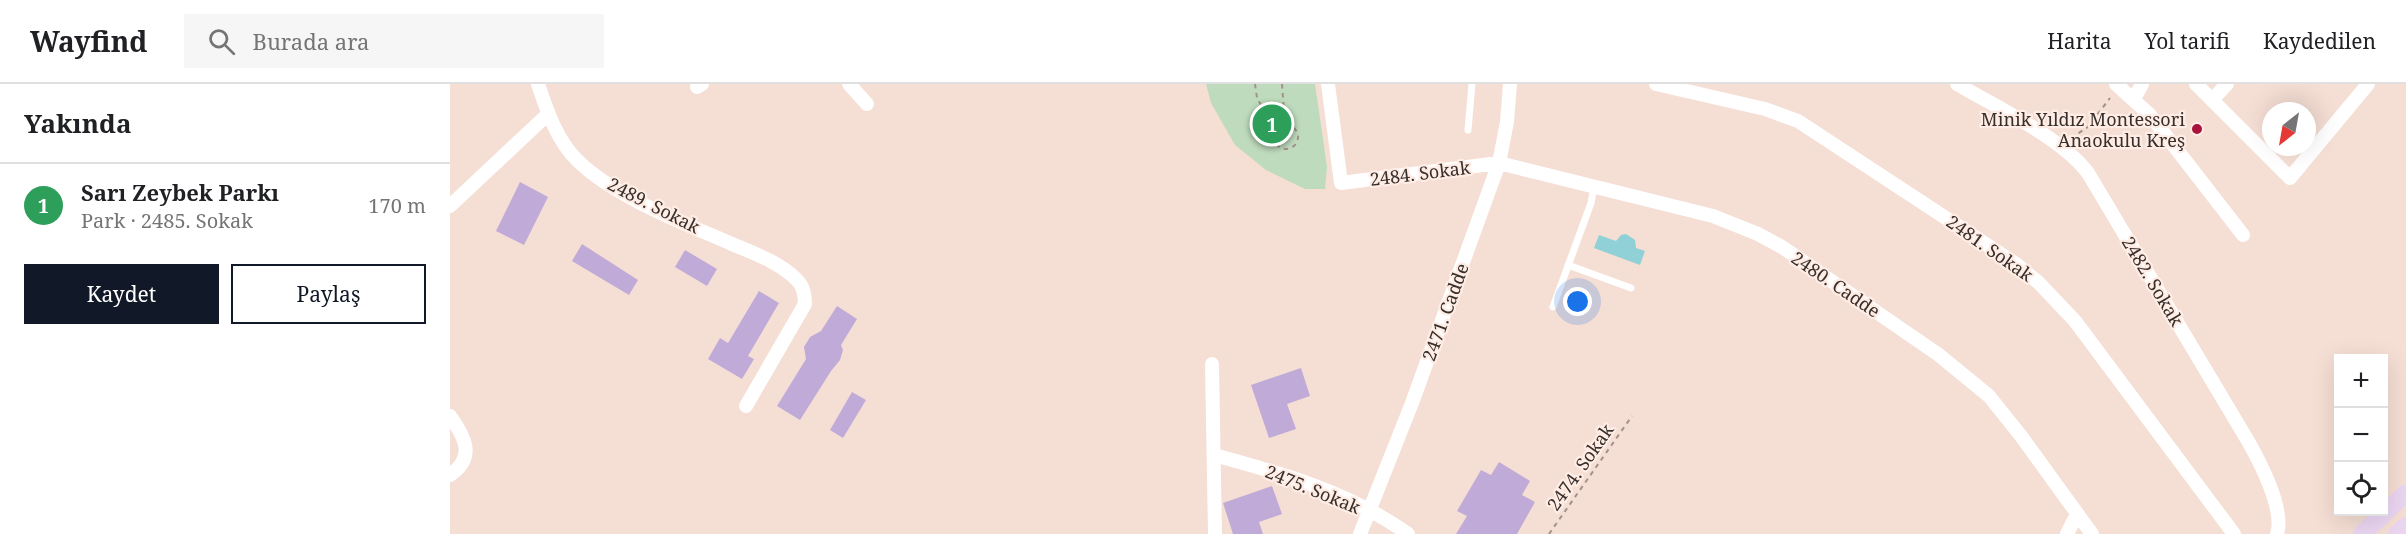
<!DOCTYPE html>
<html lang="tr">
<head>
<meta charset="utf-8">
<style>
  :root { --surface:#fff; --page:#f6f6f6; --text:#202124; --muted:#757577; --line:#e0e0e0; --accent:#111827 }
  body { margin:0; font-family:"Noto Serif",serif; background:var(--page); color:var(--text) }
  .controls { position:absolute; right:18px; bottom:18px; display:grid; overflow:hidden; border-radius:0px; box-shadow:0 6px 24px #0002 }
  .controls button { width:54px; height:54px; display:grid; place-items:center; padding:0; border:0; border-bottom:2px solid var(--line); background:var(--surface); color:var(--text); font:30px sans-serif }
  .compass { position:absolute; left:1812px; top:18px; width:54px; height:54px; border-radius:50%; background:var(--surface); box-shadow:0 6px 24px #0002; rotate:211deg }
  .you { position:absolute; left:1128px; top:218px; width:21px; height:21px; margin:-15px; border:4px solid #fff; border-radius:50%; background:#1a73e8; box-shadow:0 0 0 9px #1a73e833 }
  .badge { display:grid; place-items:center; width:39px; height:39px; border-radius:50%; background:var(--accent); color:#fff; font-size:20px; font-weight:700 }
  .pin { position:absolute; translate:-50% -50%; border:3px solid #fff; box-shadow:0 2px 6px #0006 }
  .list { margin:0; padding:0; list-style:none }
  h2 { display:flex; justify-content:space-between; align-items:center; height:78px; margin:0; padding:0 24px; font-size:26px }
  h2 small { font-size:20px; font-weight:400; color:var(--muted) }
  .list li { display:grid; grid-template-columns:39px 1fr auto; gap:18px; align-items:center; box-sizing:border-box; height:84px; padding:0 24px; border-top:2px solid var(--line) }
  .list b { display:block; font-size:22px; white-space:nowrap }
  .list p { margin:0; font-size:20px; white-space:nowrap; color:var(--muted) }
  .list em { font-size:20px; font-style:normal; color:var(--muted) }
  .actions { display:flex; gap:12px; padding:18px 24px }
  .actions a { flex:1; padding:14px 0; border:2px solid var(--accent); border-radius:0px; text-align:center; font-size:21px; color:var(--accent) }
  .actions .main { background:var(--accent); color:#fff }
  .icon { flex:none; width:33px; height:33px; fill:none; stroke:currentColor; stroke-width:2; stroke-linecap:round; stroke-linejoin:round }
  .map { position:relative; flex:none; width:1956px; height:450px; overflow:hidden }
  header { display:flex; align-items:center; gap:36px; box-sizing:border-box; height:84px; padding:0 30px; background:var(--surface); border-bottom:2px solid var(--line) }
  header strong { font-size:28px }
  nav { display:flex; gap:33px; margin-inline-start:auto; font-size:21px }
  .search { width:420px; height:54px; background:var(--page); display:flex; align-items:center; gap:15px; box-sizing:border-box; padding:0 21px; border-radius:0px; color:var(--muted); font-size:22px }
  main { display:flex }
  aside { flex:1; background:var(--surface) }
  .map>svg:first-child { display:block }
  .green { fill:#bfdbbd }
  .water { fill:#8fd1d7 }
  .building { fill:#c0abd8 }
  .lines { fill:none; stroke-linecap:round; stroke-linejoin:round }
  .path { stroke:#a3928b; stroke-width:2; stroke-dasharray:4.5 4.5; stroke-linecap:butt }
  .service { stroke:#fff; stroke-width:7 }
  .minor { stroke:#fff; stroke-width:14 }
  .secondary { stroke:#ebd6f2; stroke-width:18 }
  .poi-dot { fill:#a9123d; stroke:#ffede5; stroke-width:2 }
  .labels { text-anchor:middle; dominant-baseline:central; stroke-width:4.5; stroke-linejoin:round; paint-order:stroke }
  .poi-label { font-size:18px; fill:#372f2b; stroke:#ffede5; text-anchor:end }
  .street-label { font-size:18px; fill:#372f2b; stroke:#ffede5 }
</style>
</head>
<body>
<header>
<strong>Wayfind</strong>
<div class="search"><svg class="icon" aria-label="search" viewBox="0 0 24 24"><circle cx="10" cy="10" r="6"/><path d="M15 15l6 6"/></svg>Burada ara</div>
<nav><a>Harita</a><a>Yol tarifi</a><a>Kaydedilen</a></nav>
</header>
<main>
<aside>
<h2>Yakında<small></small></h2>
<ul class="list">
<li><span class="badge" style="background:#2e9e5b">1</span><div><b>Sarı Zeybek Parkı</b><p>Park · 2485. Sokak</p></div><em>170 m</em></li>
</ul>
<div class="actions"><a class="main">Kaydet</a><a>Paylaş</a></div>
</aside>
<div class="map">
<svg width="1956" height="450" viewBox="0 0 1956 450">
  <rect width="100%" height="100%" fill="#f5ded4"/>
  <path class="green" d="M756 0H865L877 83 875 105H855L816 86 785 61 761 19Z"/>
  <path class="water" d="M1176 150 1185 156 1186 164 1195 167 1190 181 1144 164 1149 151 1166 157 1171 151Z"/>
  <path class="building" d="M70 98 98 113 74 161 46 147Z
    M132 160 188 196 179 211 122 177Z
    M235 166 267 185 257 202 225 183Z
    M309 207 329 219 298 272 304 275 292 295 258 275 270 254 278 259Z
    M387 222 407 235 391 261 393 266 390 276 381 287 350 336 327 322 356 275 354 263 360 253 371 247Z
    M851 284 860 312 837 320 846 345 819 354 801 301Z
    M402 308 416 316 393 354 380 346Z
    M1049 378 1080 397 1072 411 1085 418 1067 450H1006L1017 432 1007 427 1031 386 1041 391Z
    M822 402 832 430 809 438 813 450H783L773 419Z"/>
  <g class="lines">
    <path class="path" d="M805 0 807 14 825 46
      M832 0 835 41
      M824 53a12 12 0 1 1 24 0a12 12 0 1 1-24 0Z
      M1621 54 1638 43 1660 14
      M1099 450 1182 332"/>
    <path class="service" d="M1018 46 1022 0
      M1118 181 1181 204
      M1103 223 1141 119 1144 103"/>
    <path class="minor" d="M88 0C97 27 107 57 128 77 165 113 234 139 282 160 303 169 329 178 346 195 353 201 355 211 355 220L296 322
      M399 0 417 20
      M878 0 891 99 1049 79 1263 132 1308 150 1332 163 1489 271 1539 312 1571 352 1642 450
      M1206 0 1315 25 1348 37 1566 180 1589 199 1625 237 1784 450
      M1507 0C1546 23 1612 54 1638 89L1798 357C1810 378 1835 426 1827 450
      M1666 0 1700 31 1793 151
      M1746 0 1840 94 1918 0
      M247 3 252 0
      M1684 15 1692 0
      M1762 16 1777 0
      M0 122 98 30
      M762 280 765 450
      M0 332C15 353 26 373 0 391
      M764 371C831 389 901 409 958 450
      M910 450 962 319 1049 79 1057 38 1060 0
      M1617 450 1627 430"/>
    <path class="secondary" d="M1912 450 1956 409
      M1947 450 1956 442"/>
  </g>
  <circle class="poi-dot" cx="1747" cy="45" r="6"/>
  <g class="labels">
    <g class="poi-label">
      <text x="1735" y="35">Minik Yıldız Montessori<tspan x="1735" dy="21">Anaokulu Kreş</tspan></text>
    </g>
    <g class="street-label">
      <text transform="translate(970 89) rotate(-7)">2484. Sokak</text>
      <text transform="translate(204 121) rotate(27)">2489. Sokak</text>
      <text transform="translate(1540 164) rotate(35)">2481. Sokak</text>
      <text transform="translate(1703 197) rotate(59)">2482. Sokak</text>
      <text transform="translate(1386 200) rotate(34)">2480. Cadde</text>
      <text transform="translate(995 228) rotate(-70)">2471. Cadde</text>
      <text transform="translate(1130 383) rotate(-55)">2474. Sokak</text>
      <text transform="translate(863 405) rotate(22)">2475. Sokak</text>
    </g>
  </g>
</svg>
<div class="controls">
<button>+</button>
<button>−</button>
<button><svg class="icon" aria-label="locate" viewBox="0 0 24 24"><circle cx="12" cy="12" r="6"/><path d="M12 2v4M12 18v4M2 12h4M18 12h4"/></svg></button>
</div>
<svg class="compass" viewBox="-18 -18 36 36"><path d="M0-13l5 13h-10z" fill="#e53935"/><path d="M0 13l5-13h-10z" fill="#757577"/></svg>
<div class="you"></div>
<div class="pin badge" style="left:822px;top:40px;background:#2e9e5b">1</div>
</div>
</main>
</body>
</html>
